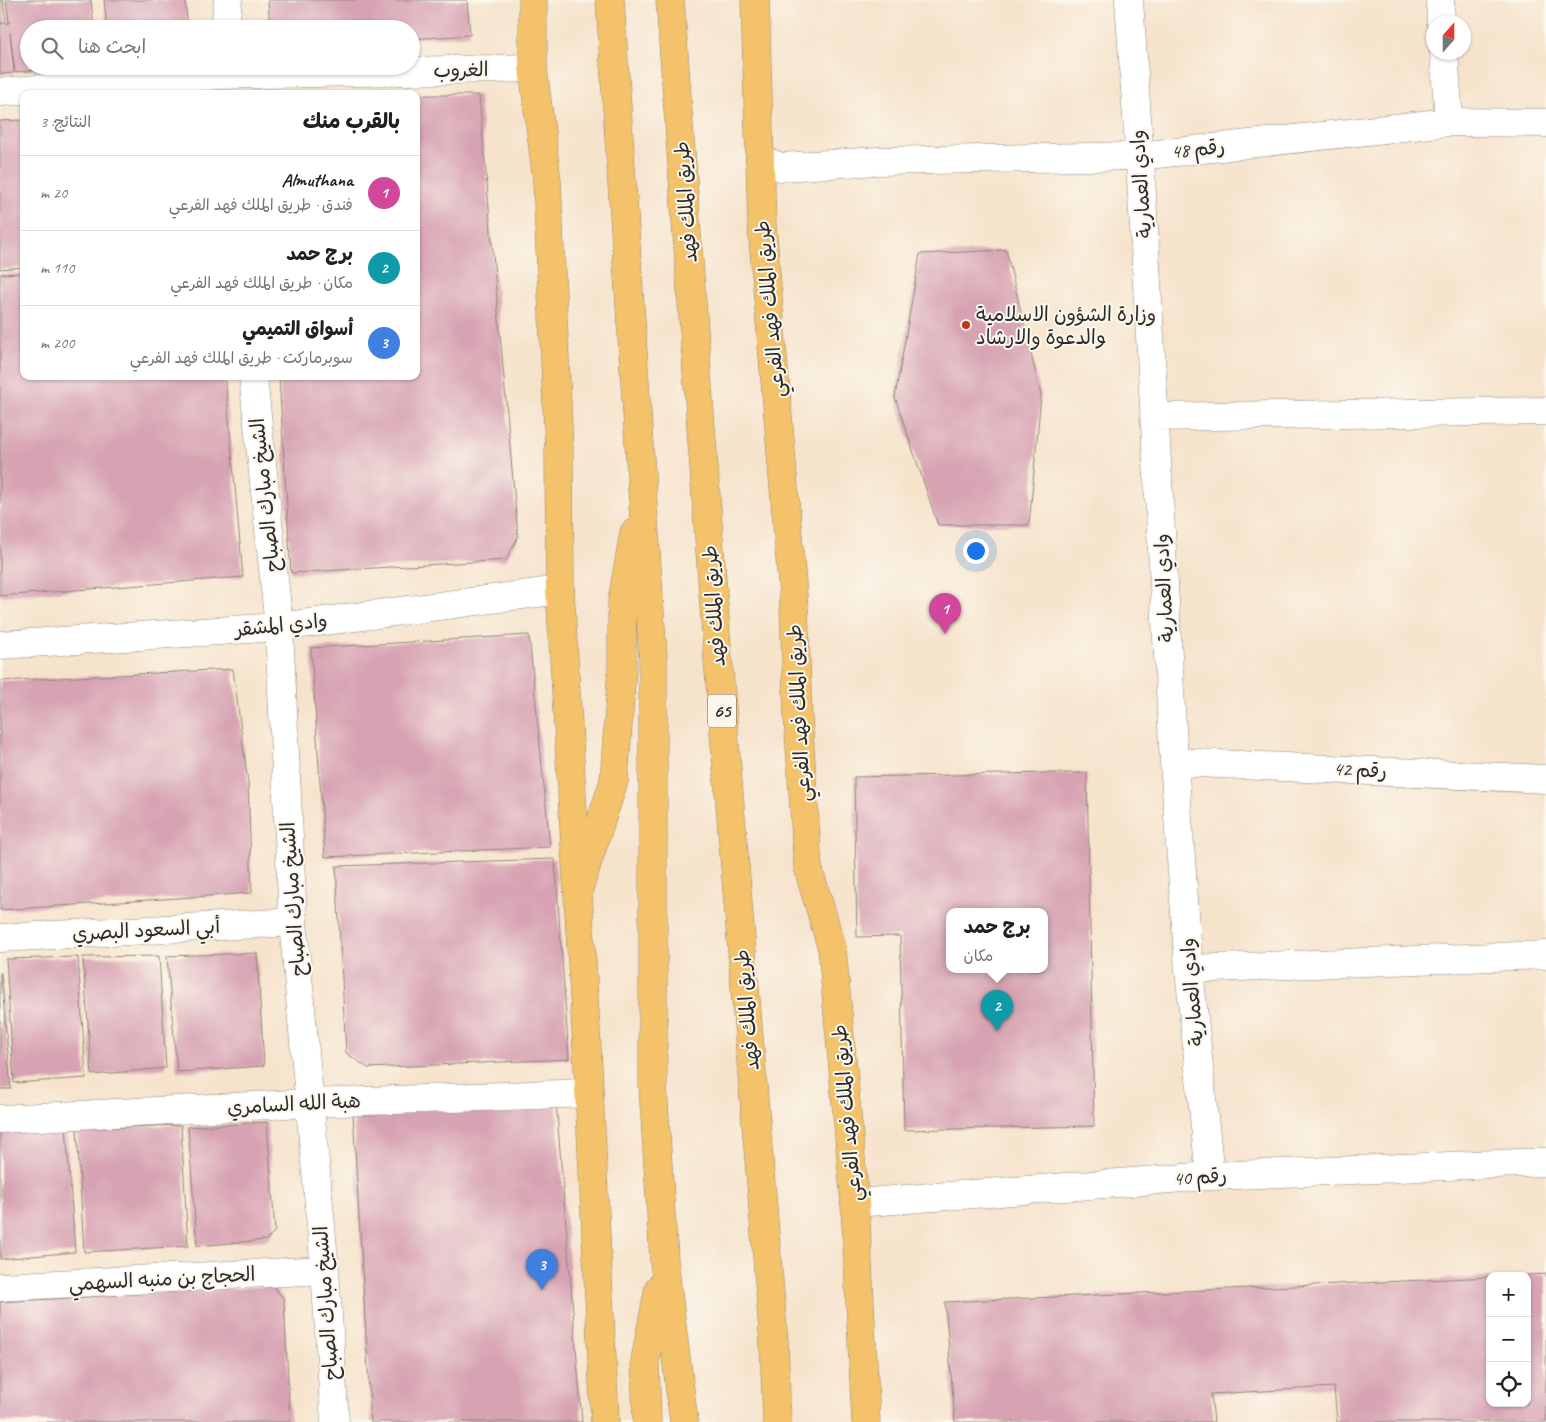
<!DOCTYPE html>
<html lang="ar">
<head>
<meta charset="utf-8">
<style>
  :root { --surface:#fff; --page:#f6f6f6; --text:#202124; --muted:#757577; --line:#e0e0e0; --accent:#c8321e }
  body { margin:0; font-family:Caveat,"Playpen Sans Arabic",sans-serif; background:var(--page); color:var(--text); direction:rtl }
  .controls { position:absolute; right:15px; bottom:15px; display:grid; overflow:hidden; border-radius:10px; box-shadow:0 1px 4px #0004 }
  .controls button { width:45px; height:45px; display:grid; place-items:center; padding:0; border:0; border-bottom:1px solid var(--line); background:var(--surface); color:var(--text); font:25px sans-serif }
  .compass { position:absolute; left:1426px; top:15px; width:45px; height:45px; border-radius:50%; background:var(--surface); box-shadow:0 1px 4px #0004; rotate:21deg }
  .you { position:absolute; left:975px; top:550px; width:18px; height:18px; margin:-12px; border:4px solid #fff; border-radius:50%; background:#1a73e8; box-shadow:0 0 0 8px #1a73e833 }
  .badge { display:grid; place-items:center; width:32px; height:32px; border-radius:50%; background:var(--accent); color:#fff; font-size:16px; font-weight:700 }
  .pin { position:absolute; translate:-50% -41px; filter:drop-shadow(0 1px 2px #0008) }
  .pin::after { content:''; position:absolute; top:26px; width:18px; height:15px; background:inherit; clip-path:polygon(0 0,100% 0,50% 100%) }
  .popup { position:absolute; left:946px; top:908px; width:102px; height:65px; box-sizing:border-box; display:grid; place-content:center; border-radius:10px; background:var(--surface); filter:drop-shadow(0 1px 4px #0005); font-size:16px; white-space:nowrap; color:var(--muted) }
  .popup b { font-size:19px; color:var(--text) }
  .popup::after { content:''; position:absolute; left:50%; top:100%; margin-left:-10px; border:10px solid transparent; border-top-color:var(--surface) }
  .list { margin:0; padding:0; list-style:none }
  h2 { display:flex; justify-content:space-between; align-items:center; height:65px; margin:0; padding:0 20px; font-size:21px }
  h2 small { font-size:16px; font-weight:400; color:var(--muted) }
  .list li { display:grid; grid-template-columns:32px 1fr auto; gap:15px; align-items:center; box-sizing:border-box; height:75px; padding:0 20px; border-top:1px solid var(--line) }
  .list b { display:block; font-size:19px; white-space:nowrap }
  .list p { margin:0; font-size:16px; white-space:nowrap; color:var(--muted) }
  .list em { font-size:16px; font-style:normal; color:var(--muted) }
  .icon { flex:none; width:28px; height:28px; fill:none; stroke:currentColor; stroke-width:2; stroke-linecap:round; stroke-linejoin:round }
  .map { position:relative; flex:none; width:1546px; height:1422px; overflow:hidden; direction:ltr }
  .search { position:absolute; background:var(--surface); box-shadow:0 1px 4px #0004; left:20px; top:20px; width:400px; height:55px; display:flex; align-items:center; gap:12px; box-sizing:border-box; padding:0 18px; border-radius:28px; color:var(--muted); font-size:19px }
  .panel { position:absolute; background:var(--surface); box-shadow:0 1px 4px #0004; left:20px; top:90px; width:400px; height:290px; border-radius:10px; direction:rtl }
  .map>svg:first-child { display:block }
  .building { fill:#d7a3b2; fill-rule:evenodd }
  .lines { fill:none; stroke-linecap:round; stroke-linejoin:round }
  .minor-casing { stroke:#90877c; stroke-width:29 }
  .major-casing { stroke:#90877c; stroke-width:29 }
  .highway-casing { stroke:#90877c; stroke-width:29 }
  .minor { stroke:#fff; stroke-width:28 }
  .major { stroke:#f3c26a; stroke-width:28 }
  .highway { stroke:#f3c26a; stroke-width:28 }
  .poi-dot { fill:#c8321e; stroke:#fbf7ec; stroke-width:2 }
  .labels { text-anchor:middle; dominant-baseline:central; stroke-width:4; stroke-linejoin:round; paint-order:stroke }
  .shield { fill:#fbf7ec; stroke:#696865; stroke-width:1 }
  .shield-label { font-size:19px; font-weight:bold; fill:#2b2b2b }
  .street-label { font-size:20px; fill:#2b2b2b; stroke:#fbf7ec }
  .poi-label { font-size:20px; fill:#2b2b2b; stroke:#fbf7ec; text-anchor:start }
</style>
</head>
<body>
<div class="map">
<svg width="1546" height="1422" viewBox="0 0 1546 1422">
  <rect width="100%" height="100%" fill="#fbf7ec"/>
  <filter id="ink" filterUnits="userSpaceOnUse"><feTurbulence type="fractalNoise" baseFrequency=".02" numOctaves="2"/><feDisplacementMap in="SourceGraphic" scale="10" xChannelSelector="R" yChannelSelector="G"/><feConvolveMatrix kernelMatrix="1 2 1 2 8 2 1 2 1" color-interpolation-filters="sRGB"/></filter>
  <filter id="wash" filterUnits="userSpaceOnUse"><feTurbulence type="fractalNoise" baseFrequency=".0096" numOctaves="4" result="noise"/><feDisplacementMap in="SourceGraphic" scale="20" xChannelSelector="R" yChannelSelector="G"/><feGaussianBlur stdDeviation="1.12" result="paint"/><feColorMatrix in="noise" values="0 0 0 0 0 0 0 0 0 0 0 0 0 0 0 0 0 1.4 0 .05"/><feComposite in="paint" operator="in"/></filter>
  <g filter="url(#wash)">
    <rect width="100%" height="100%" fill="#f6e3cc"/>
    <g id="blocks">
      <path class="building" d="M0 0H3L6 23H0Z
        M6 0H91L94 29H29V66H64V68L15 72 10 33 14 73 0 74V24L9 23Z
        M104 0H185L188 29H107Z
        M268 0H467L470 35 411 39V29H270Z
        M416 95H479L518 537 506 560 291 573 279 376H416Z
        M24 120V267L0 269V121Z
        M1006 250 1041 395 1029 525H938L895 397 920 254Z
        M24 273V376H225L243 577 0 596V274Z
        M529 635 550 847 325 857 311 648Z
        M233 669 248 783 252 893 0 910V681Z
        M1052 773H1087L1094 1126 904 1130 900 936 857 937 854 777ZM950 912H1044V970H950Z
        M555 859 569 1059 368 1068 346 1053 336 866Z
        M257 953 264 1066 177 1072 167 956Z
        M159 956 166 1068 92 1075 83 957Z
        M78 957 86 1078 14 1083 6 959Z
        M0 973H1L11 1089H0Z
        M556 1102 582 1422H371L353 1113Z
        M267 1122 275 1231 266 1240 197 1246 188 1127Z
        M181 1125 188 1246 84 1252 77 1129Z
        M66 1127 75 1252 0 1259V1131Z
        M1546 1274V1422H1337L1334 1387 1211 1394 1214 1422H955L945 1302 1490 1277V1403H1527V1275Z
        M273 1286 284 1299 290 1422H0V1302Z"/>
    </g>
  </g>
  <g filter="url(#ink)">
    <use href="#blocks" fill-opacity="0" stroke="#90877c" stroke-width="1"/>
    <g class="lines">
      <g class="minor-casing">
        <path id="minor" d="M1129 0 1141 177 1174 762 1189 969 1210 1176
          M1440 0 1441 22
          M225 29 228 0
          M1444 52 1449 122
          M0 92 221 75 533 68
          M760 159 781 167 878 161 1139 156 1449 122 1546 123
          M253 376 279 627 293 922 325 1270 335 1422
          M1154 417 1546 411
          M0 645 279 627 560 590
          M1174 762 1546 779
          M0 938 293 922
          M1189 969 1546 955
          M0 1119 310 1103 589 1093
          M855 1203 1210 1176 1546 1162
          M0 1287 325 1270"/>
      </g>
      <g class="major-casing">
        <path id="major" d="M533 0V68L547 181 559 450 560 590 587 1048 605 1422
          M755 0 762 226 794 607 798 717 808 868 832 948 855 1203 866 1422"/>
      </g>
      <g class="highway-casing">
        <path id="highway" d="M610 0 653 658V1086L664 1261 684 1422
          M670 0 716 634 774 1343 777 1422
          M578 891 614 781 622 669V601L634 533
          M647 1422 645 1361 659 1288"/>
      </g>
      <use href="#minor" class="minor"/>
      <use href="#major" class="major"/>
      <use href="#highway" class="highway"/>
    </g>
  </g>
  <circle class="poi-dot" cx="966" cy="325" r="5"/>
  <g class="labels">
    <rect class="shield" x="708" y="694.5" width="28" height="33" rx="4"/>
    <g class="shield-label">
      <text x="722" y="711">65</text>
    </g>
    <g class="street-label">
      <text transform="translate(461 70) rotate(-1)">الغروب</text>
      <text transform="translate(1198 149) rotate(-6)">رقم 48</text>
      <text transform="translate(1141 184) rotate(-94)">وادي العمارية</text>
      <text transform="translate(686 202) rotate(-94)">طريق الملك فهد</text>
      <text transform="translate(770 309) rotate(-95)">طريق الملك فهد الفرعي</text>
      <text transform="translate(265 495) rotate(-96)">الشيخ مبارك الصباح</text>
      <text transform="translate(1164 588) rotate(-93)">وادي العمارية</text>
      <text transform="translate(714 606) rotate(-94)">طريق الملك فهد</text>
      <text transform="translate(281 625) rotate(-6)">وادي المشقر</text>
      <text transform="translate(799 713) rotate(-93)">طريق الملك فهد الفرعي</text>
      <text transform="translate(1360 770) rotate(3)">رقم 42</text>
      <text transform="translate(293 899) rotate(-94)">الشيخ مبارك الصباح</text>
      <text transform="translate(146 930) rotate(-3)">أبي السعود البصري</text>
      <text transform="translate(1192 992) rotate(-95)">وادي العمارية</text>
      <text transform="translate(747 1010) rotate(-95)">طريق الملك فهد</text>
      <text transform="translate(294 1104) rotate(-3)">هبة الله السامري</text>
      <text transform="translate(847 1113) rotate(-95)">طريق الملك فهد الفرعي</text>
      <text transform="translate(1200 1177) rotate(-4)">رقم 40</text>
      <text transform="translate(162 1279) rotate(-3)">الحجاج بن منبه السهمي</text>
      <text transform="translate(326 1303) rotate(-94)">الشيخ مبارك الصباح</text>
    </g>
    <g class="poi-label">
      <text x="976" y="314">وزارة الشؤون الاسلامية<tspan x="976" dy="23">والدعوة والارشاد</tspan></text>
    </g>
  </g>
</svg>
<div class="controls">
<button>+</button>
<button>−</button>
<button><svg class="icon" aria-label="locate" viewBox="0 0 24 24"><circle cx="12" cy="12" r="6"/><path d="M12 2v4M12 18v4M2 12h4M18 12h4"/></svg></button>
</div>
<svg class="compass" viewBox="-18 -18 36 36"><path d="M0-13l5 13h-10z" fill="#e53935"/><path d="M0 13l5-13h-10z" fill="#757577"/></svg>
<div class="you"></div>
<div class="pin badge" style="left:945px;top:634px;background:#d1479c">1</div>
<div class="pin badge" style="left:997px;top:1031px;background:#0f9aa8">2</div>
<div class="popup"><b>برج حمد</b>مكان</div>
<div class="pin badge" style="left:542px;top:1290px;background:#3f7fe0">3</div>
<div class="search"><svg class="icon" aria-label="search" viewBox="0 0 24 24"><circle cx="10" cy="10" r="6"/><path d="M15 15l6 6"/></svg>ابحث هنا</div>
<section class="panel">
<h2>بالقرب منك<small>النتائج: 3</small></h2>
<ul class="list">
<li><span class="badge" style="background:#d1479c">1</span><div><b>Almuthana</b><p>فندق · طريق الملك فهد الفرعي</p></div><em>20 m</em></li>
<li><span class="badge" style="background:#0f9aa8">2</span><div><b>برج حمد</b><p>مكان · طريق الملك فهد الفرعي</p></div><em>110 m</em></li>
<li><span class="badge" style="background:#3f7fe0">3</span><div><b>أسواق التميمي</b><p>سوبرماركت · طريق الملك فهد الفرعي</p></div><em>200 m</em></li>
</ul>
</section>
</div>
</body>
</html>
